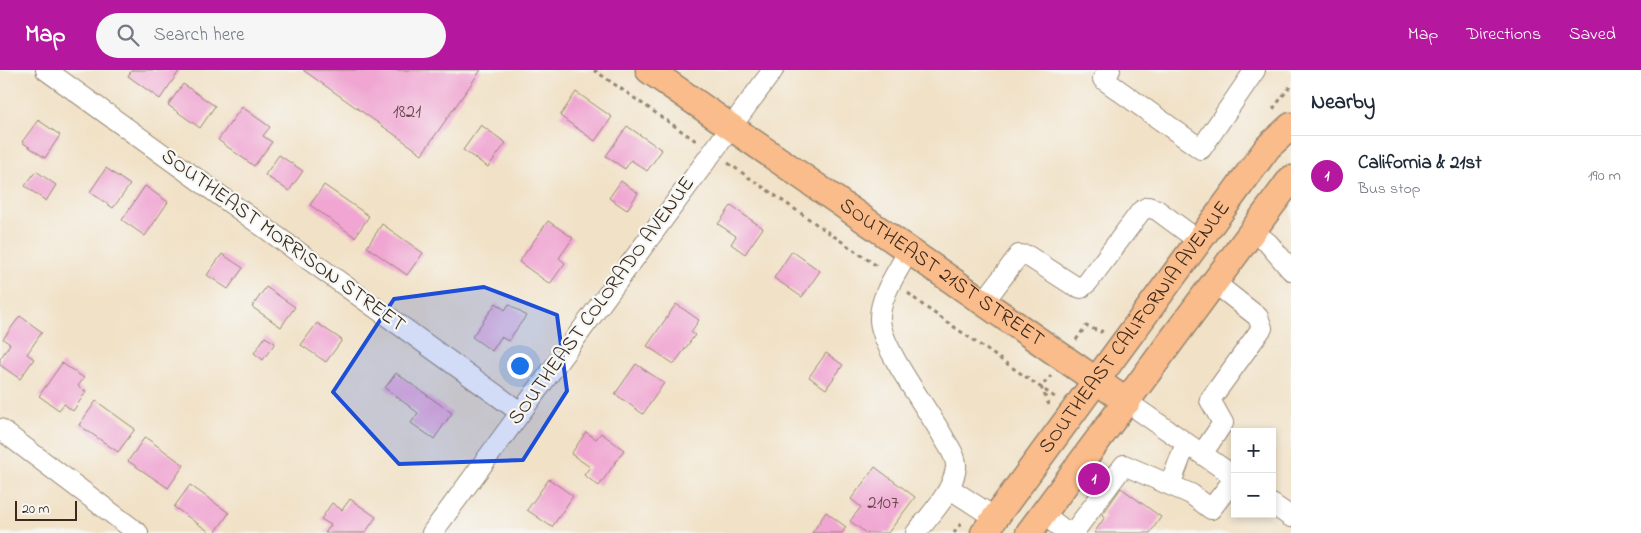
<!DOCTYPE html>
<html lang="en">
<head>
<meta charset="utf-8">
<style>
  :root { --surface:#fff; --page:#f6f6f7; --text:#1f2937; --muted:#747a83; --line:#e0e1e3; --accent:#b5179e }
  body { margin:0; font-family:"Indie Flower",sans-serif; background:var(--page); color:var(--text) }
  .controls { position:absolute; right:15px; bottom:15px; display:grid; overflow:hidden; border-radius:0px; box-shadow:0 2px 8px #0003 }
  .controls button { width:45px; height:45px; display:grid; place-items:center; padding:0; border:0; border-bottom:1px solid var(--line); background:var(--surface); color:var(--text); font:25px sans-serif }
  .scale { position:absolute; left:15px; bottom:12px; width:62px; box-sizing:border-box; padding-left:5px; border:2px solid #3b2a1e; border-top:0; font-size:14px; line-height:18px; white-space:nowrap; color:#3b2a1e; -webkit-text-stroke:4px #f6f6f2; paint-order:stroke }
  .you { position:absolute; left:519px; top:295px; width:18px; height:18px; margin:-12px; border:4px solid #fff; border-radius:50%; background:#1a73e8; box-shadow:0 0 0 8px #1a73e833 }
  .badge { display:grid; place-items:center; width:32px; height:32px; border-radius:50%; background:var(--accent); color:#fff; font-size:16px; font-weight:700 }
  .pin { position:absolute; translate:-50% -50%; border:2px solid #fff; box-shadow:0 1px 5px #0006 }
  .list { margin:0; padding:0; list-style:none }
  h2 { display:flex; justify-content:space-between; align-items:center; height:65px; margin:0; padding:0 20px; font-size:21px }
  h2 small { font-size:16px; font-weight:400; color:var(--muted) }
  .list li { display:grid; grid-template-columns:32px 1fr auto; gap:15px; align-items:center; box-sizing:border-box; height:80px; padding:0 20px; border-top:1px solid var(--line) }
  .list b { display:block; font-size:19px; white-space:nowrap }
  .list p { margin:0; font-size:16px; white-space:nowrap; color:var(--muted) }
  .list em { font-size:16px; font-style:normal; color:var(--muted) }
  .icon { flex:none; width:28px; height:28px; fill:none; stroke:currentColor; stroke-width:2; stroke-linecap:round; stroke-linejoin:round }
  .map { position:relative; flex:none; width:1291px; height:463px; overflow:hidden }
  header { display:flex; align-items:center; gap:30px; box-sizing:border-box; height:70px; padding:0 25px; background:var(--accent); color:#fff }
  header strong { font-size:24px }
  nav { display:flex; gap:28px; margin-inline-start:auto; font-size:18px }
  .search { width:350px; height:45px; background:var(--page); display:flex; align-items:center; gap:12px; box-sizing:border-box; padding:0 18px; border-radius:28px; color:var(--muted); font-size:19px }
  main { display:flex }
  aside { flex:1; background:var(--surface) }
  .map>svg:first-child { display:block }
  .building { fill:#f0a5d2 }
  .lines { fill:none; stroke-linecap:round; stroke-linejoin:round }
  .minor-casing { stroke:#968672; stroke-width:22 }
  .major-casing { stroke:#968672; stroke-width:29 }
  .path { stroke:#968672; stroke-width:3; stroke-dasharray:4 4; stroke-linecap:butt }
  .minor { stroke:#fff; stroke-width:20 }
  .major { stroke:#f9bc8a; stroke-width:26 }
  .marked { fill:#1d4ed8; fill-opacity:0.2; stroke:#1d4ed8; stroke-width:4; stroke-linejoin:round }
  .labels { text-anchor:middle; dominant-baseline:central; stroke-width:4.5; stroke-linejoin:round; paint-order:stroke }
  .number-label { font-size:19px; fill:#68494b }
  .street-label { font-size:21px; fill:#3b2a1e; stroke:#f6f6f2 }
</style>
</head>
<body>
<header>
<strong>Map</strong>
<div class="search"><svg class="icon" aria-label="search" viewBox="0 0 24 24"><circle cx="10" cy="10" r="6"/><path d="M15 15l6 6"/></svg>Search here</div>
<nav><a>Map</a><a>Directions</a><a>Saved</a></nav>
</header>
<main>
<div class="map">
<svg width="1291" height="463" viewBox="0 0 1291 463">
  <rect width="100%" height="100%" fill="#f6f6f2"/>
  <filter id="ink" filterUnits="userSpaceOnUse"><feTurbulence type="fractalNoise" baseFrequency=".02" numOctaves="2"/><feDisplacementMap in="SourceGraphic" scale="10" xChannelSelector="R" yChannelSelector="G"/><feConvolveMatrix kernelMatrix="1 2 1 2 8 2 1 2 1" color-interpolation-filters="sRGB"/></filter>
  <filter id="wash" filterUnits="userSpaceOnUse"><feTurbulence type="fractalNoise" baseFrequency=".0096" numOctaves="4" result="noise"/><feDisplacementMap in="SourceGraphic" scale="20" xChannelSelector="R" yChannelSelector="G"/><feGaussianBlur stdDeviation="1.12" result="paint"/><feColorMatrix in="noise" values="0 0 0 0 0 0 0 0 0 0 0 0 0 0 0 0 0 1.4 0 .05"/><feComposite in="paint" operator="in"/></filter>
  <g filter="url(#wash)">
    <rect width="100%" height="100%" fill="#f1e1c6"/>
    <g id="blocks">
      <path class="building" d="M132 0H180L160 29 128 6Z
        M303 0H481L422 84Z
        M183 14 215 36 200 58 168 35Z
        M576 22 612 47 595 71 560 46Z
        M242 37 270 57 263 66 272 72 254 96 218 70Z
        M38 50 60 65 45 88 22 72Z
        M481 55 506 73 488 97 463 80Z
        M627 56 662 80 647 101 631 90 625 99 606 86Z
        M279 85 303 101 289 121 265 105Z
        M106 98 130 115 113 138 90 122Z
        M36 101 56 115 46 131 25 116Z
        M621 111 638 123 627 140 609 128Z
        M324 115 369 146 355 167 310 135Z
        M145 116 168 132 145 166 122 150Z
        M731 136 763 158 745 184 731 174 736 166 718 154Z
        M548 151 573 168 559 188 565 193 550 214 519 192Z
        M382 154 423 183 407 205 367 177Z
        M792 181 820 201 802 227 774 208Z
        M222 184 243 198 228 219 207 205Z
        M266 217 295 237 281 257 252 237Z
        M496 233 505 240 509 234 526 246 508 271 501 267 492 281 472 267Z
        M676 234 699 250 691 262 695 265 674 294 647 276Z
        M20 246 42 262 27 284 34 289 20 309 0 295V289L10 274 3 269Z
        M317 253 342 270 326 292 301 275Z
        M265 267 275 273 263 290 254 283Z
        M826 283 843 295 826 319 809 307Z
        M62 293 84 308 78 316 86 322 73 341 64 334 59 340 39 326Z
        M636 294 664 313 643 344 615 324Z
        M396 303 452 343 434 369 411 353 418 343 385 318Z
        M96 331 135 359 118 382 79 355Z
        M586 362 596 369 601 363 624 380 599 416 584 405 590 397 571 384Z
        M145 367 184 395 168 418 128 391Z
        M875 397 915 427 888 463H866L850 451 861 437 851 429Z
        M549 409 573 426 552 457 527 440Z
        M190 415 229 443 215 463H211L174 437Z
        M1121 418 1161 447 1150 463H1094L1105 447 1102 445Z
        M350 429 376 447 365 463H325L331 455 321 449 332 433 342 440Z
        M826 442 846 457 842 463H812Z"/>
    </g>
  </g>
  <g filter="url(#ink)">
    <use href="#blocks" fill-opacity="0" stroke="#968672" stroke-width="1"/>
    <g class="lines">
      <g class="minor-casing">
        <path id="minor" d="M46 0 520 342
          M1110 0 1103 9 1201 79 1255 0
          M1253 161 1268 173 1291 200
          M909 180C899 200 879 226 880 250 882 280 929 340 945 370 950 378 957 388 956 398 952 423 931 444 916 463
          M984 232 1019 185 1028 186 1073 215 1081 218 1088 212 1141 141 1148 137 1157 140 1199 171
          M1127 332 1235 407
          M0 359 138 463
          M1186 373 1170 415 1191 424 1211 439 1235 408
          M1202 384 1223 353 1210 330 1262 258 1258 247 1215 213
          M949 418 995 448
          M1272 434 1291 447
          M1043 444 1068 463
          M432 463 773 0
          M1073 463 1124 395 1170 415"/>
      </g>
      <g class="major-casing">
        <g id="major">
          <path id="s1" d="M649 0 1127 332"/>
          <path id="s2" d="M984 463 1268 77 1291 56"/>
          <path d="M1029 463 1291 109"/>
        </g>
      </g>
      <path class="path" d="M594 0 696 71
        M1273 39 1291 15
        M728 93 877 196
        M908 223 924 236 1056 328
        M1076 270 1086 256 1101 262 1103 259
        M1049 335 1041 317 1051 306
        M1251 444 1257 448
        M954 463 962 452"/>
      <use href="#minor" class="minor"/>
      <use href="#major" class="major"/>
    </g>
  </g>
  <path class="marked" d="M484 217 557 245 567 321 523 390 399 394 333 322 394 229Z"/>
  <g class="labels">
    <g class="number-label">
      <text x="407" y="42">1821</text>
      <text x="883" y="433">2107</text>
    </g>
    <g class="street-label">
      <text transform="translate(283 171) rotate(36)">SOUTHEAST MORRISON STREET</text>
      <text stroke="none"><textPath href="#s1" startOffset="356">SOUTHEAST 21ST STREET</textPath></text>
      <text transform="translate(602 231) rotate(-54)">SOUTHEAST COLORADO AVENUE</text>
      <text stroke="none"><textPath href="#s2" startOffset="255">SOUTHEAST CALIFORNIA AVENUE</textPath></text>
    </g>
  </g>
</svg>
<div class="controls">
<button>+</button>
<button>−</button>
</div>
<div class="scale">20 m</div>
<div class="you"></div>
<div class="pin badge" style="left:1094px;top:409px">1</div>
</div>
<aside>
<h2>Nearby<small></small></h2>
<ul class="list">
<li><span class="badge">1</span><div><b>California &amp; 21st</b><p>Bus stop</p></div><em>190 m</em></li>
</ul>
</aside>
</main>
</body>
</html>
